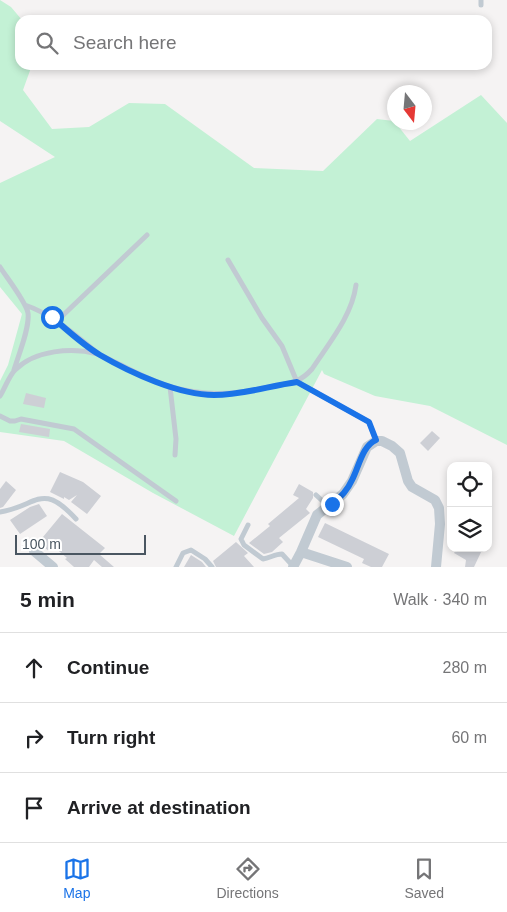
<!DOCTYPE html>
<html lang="en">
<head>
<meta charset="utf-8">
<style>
  :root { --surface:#fff; --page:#f6f6f6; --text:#202124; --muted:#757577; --line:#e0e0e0; --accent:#1a73e8 }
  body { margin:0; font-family:Helvetica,sans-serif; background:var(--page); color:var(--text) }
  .controls { position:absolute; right:15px; bottom:15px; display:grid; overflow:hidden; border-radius:10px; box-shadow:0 2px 8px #0003 }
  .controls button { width:45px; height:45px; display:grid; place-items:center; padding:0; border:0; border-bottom:1px solid var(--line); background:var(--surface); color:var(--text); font:25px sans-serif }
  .compass { position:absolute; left:387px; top:85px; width:45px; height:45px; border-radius:50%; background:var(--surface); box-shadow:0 2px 8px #0003; rotate:164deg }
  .scale { position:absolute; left:15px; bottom:12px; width:131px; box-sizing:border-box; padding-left:5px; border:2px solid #4a5661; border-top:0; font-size:14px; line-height:18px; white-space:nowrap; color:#4a5661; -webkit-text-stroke:4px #fff; paint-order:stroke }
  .stop { position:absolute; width:15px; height:15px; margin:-11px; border:4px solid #1a73e8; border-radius:50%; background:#fff }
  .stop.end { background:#1a73e8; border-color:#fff; box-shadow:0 1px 5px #0008 }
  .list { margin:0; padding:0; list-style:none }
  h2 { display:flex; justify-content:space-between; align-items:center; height:65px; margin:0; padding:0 20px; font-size:21px }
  h2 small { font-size:16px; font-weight:400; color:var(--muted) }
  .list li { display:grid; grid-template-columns:32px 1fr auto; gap:15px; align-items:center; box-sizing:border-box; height:70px; padding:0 20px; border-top:1px solid var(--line) }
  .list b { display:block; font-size:19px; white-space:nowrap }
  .list em { font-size:16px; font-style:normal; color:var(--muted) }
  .icon { flex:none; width:28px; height:28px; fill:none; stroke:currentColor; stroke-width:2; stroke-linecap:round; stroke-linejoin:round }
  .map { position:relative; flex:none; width:507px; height:567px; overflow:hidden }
  .search { position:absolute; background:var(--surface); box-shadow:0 2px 8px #0003; left:15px; right:15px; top:15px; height:55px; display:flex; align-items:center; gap:12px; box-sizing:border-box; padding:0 18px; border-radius:15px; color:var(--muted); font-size:19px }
  .sheet { height:275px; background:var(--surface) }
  nav { display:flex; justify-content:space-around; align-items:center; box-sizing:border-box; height:70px; border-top:1px solid var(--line); background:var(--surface); font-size:14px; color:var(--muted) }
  nav a { display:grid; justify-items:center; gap:2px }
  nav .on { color:var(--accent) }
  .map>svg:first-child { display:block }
  .green { fill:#c3f1d5 }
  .building { fill:#cdcfd5 }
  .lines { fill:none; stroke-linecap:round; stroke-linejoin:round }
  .lane { stroke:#c1cad2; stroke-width:5 }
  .street { stroke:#c1cad2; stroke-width:10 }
  .route { stroke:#1a73e8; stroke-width:6 }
</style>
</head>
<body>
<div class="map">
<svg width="507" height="567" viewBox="0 0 507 567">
  <rect width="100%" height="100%" fill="#f5f3f3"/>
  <path class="green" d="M0 0 11 7 22 20H20V65H32L23 90 52 129 89 127 129 103 165 104 254 168 323 171 377 119 394 121 410 141 481 95 507 123V445L430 406 375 396 324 374 322 370 234 536 153 493 64 441 0 432V381L8 365 22 314 0 287V183L55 157 0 121Z"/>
  <path class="building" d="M26 393 46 398 44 408 23 404Z
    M21 424 50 429 49 437 19 432Z
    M432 431 440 438 428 451 420 443Z
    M60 472 83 482 101 496 87 514 71 502 77 495 69 500 64 497V499L50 492Z
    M6 481 16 490 3 507 0 508V489Z
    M299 484 313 492V498L306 509 310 513 279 538 283 542 272 552 264 554 249 543 270 526 268 524 299 498 293 495Z
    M39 504 47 516 20 534 10 520 30 507Z
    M62 514 105 548 99 554 114 567H102L94 560 89 567H74L65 559 67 558 53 546 49 551 38 543Z
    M325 523 389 554 382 567H371L362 563 364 559 318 537Z
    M236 542 248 553 244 556 254 567H216L213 561Z
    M457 548H483L474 567H465L466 560 454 553Z
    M191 555 202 562 206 567H184Z"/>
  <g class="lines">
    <path class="lane" d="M481 5V0
      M228 260 262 318 282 346 297 382 369 422 376 441
      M0 267C7 278 26 302 28 313 30 328 18 356 14 370
      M25 305C54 315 75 335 99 354
      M57 321 147 235
      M170 387 176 439 175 455
      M0 396C5 388 9 376 15 370 35 350 72 347 98 354 104 356 110 360 115 362 133 371 151 381 171 387 204 396 231 395 264 388 285 383 297 386 312 369 329 343 352 316 356 285
      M0 416 10 421H15L21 419 74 429 176 501
      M316 495 328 506
      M0 512C38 506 41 481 76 519
      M248 525 241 539 244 545 263 559C270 558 275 554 282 554L293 566
      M176 567 183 553 191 550 205 559 212 567"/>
    <path class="street" d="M34 551 53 567
      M301 552 347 567
      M293 567 301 552 317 515 343 494 352 481 367 447 376 441H382L392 446 400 453 408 481 412 487 435 500 439 508 440 524 436 567"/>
  </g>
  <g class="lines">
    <path class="route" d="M52 317C67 330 83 345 100 355 131 373 179 395 214 395 242 395 269 386 297 382L369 422 376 440C362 446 359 467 352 480 348 489 340 498 332 504"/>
  </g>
</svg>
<div class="controls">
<button><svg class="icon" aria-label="locate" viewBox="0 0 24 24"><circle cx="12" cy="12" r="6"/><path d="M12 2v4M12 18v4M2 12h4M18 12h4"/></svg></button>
<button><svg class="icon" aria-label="layers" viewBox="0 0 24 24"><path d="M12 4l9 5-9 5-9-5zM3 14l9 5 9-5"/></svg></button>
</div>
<svg class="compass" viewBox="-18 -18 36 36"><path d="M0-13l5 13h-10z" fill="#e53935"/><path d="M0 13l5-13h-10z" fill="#757577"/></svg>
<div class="scale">100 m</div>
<div class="stop" style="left:52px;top:317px"></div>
<div class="stop end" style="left:332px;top:504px"></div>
<div class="search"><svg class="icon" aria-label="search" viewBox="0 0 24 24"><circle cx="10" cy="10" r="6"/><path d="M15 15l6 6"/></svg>Search here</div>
</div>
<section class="sheet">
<h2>5 min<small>Walk · 340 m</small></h2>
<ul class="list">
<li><svg class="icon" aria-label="ahead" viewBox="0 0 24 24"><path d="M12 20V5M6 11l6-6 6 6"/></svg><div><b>Continue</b></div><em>280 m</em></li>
<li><svg class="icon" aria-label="right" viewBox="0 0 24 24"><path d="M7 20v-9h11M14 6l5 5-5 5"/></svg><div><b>Turn right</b></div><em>60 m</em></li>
<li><svg class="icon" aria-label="arrive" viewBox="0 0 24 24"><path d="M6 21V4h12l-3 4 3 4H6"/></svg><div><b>Arrive at destination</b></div></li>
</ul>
</section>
<nav>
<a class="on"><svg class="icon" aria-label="map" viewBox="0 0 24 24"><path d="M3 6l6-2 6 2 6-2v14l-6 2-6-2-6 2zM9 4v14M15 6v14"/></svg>Map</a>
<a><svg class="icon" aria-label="directions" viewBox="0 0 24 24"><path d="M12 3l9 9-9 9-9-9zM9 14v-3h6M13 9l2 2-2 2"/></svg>Directions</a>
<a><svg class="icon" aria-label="saved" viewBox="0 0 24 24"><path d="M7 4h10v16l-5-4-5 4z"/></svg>Saved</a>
</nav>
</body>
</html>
